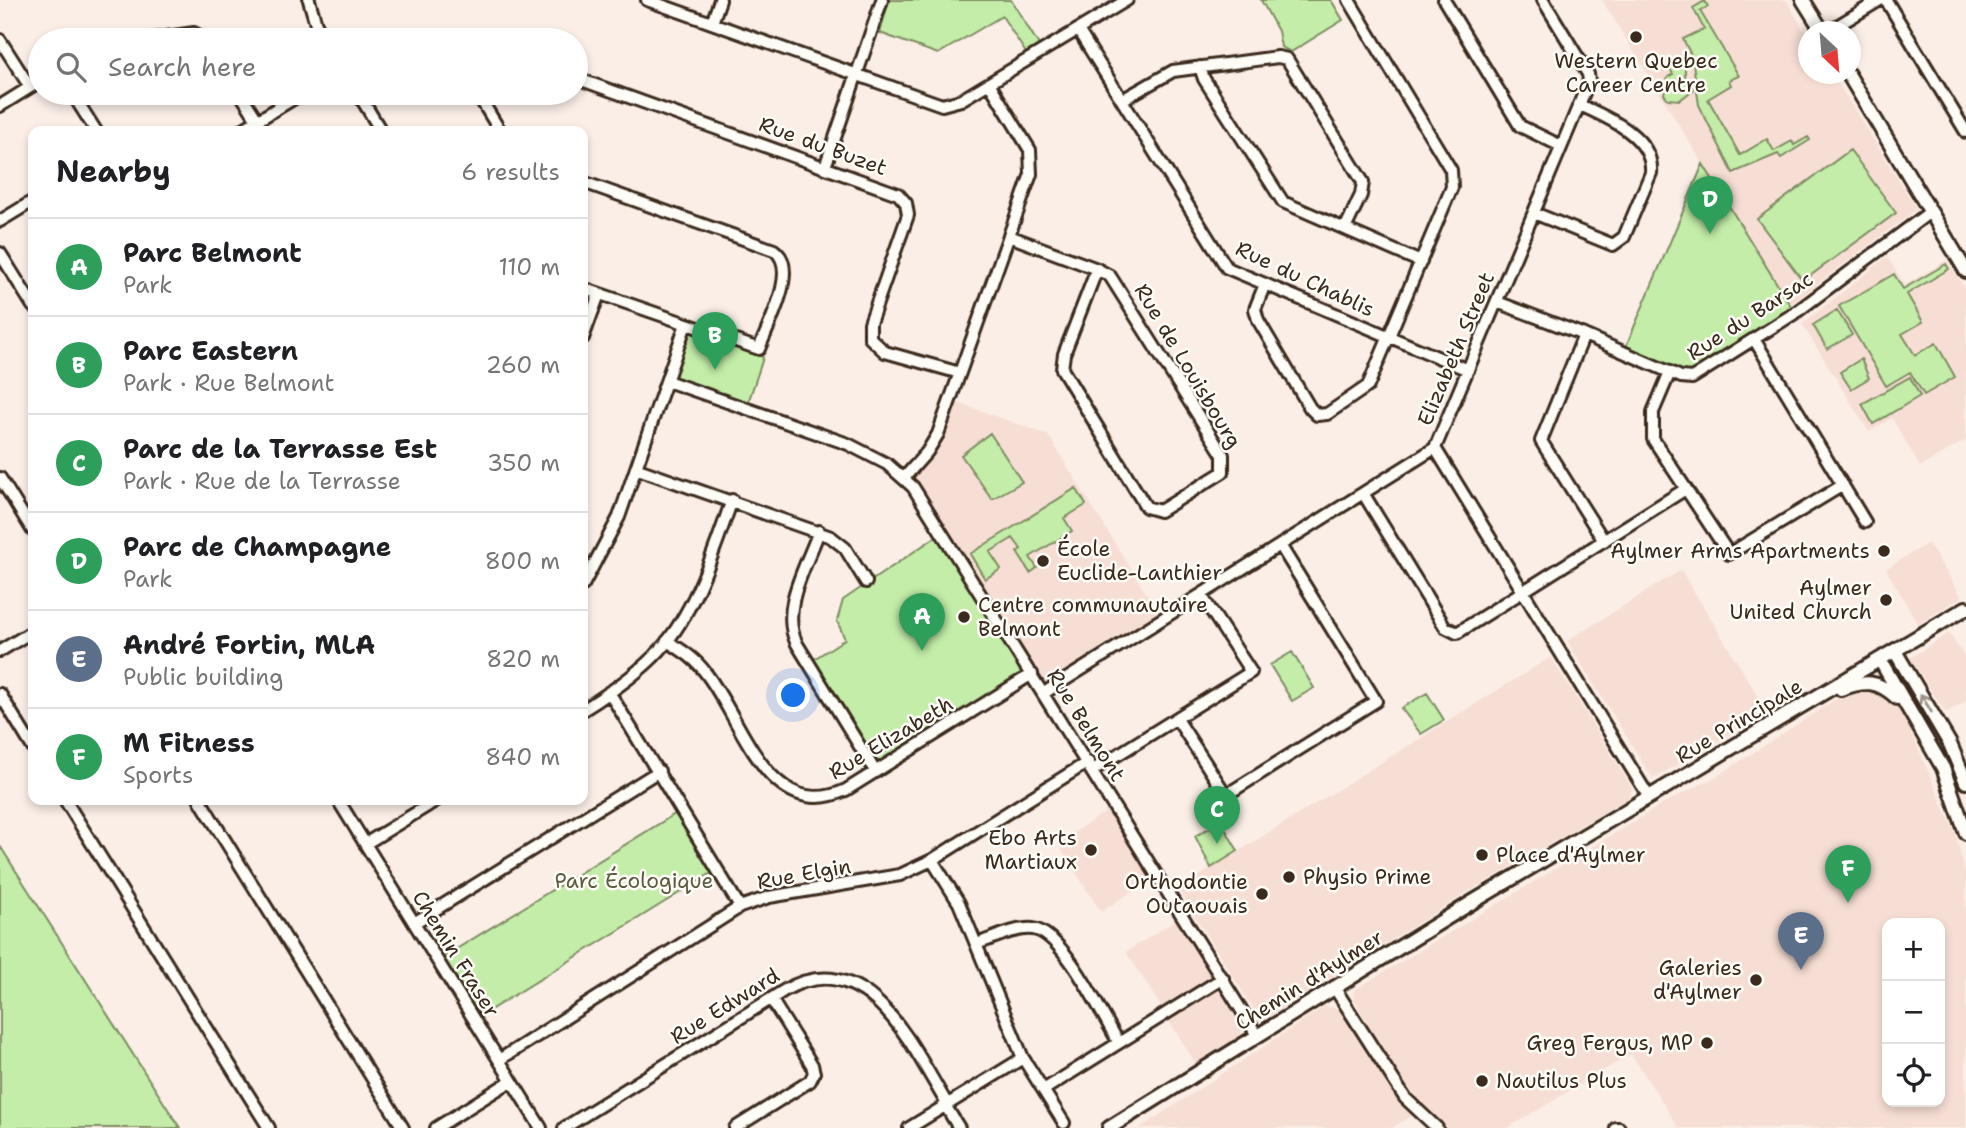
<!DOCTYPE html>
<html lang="en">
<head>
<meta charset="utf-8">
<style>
  :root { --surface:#fff; --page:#f6f6f6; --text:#202124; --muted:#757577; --line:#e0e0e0; --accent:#0b8043 }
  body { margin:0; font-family:"Shantell Sans",sans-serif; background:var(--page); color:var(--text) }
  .controls { position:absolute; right:21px; bottom:21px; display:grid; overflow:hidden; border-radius:14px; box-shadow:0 4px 10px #0003 }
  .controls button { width:63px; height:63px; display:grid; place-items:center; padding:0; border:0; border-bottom:2px solid var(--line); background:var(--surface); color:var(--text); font:35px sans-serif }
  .compass { position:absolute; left:1798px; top:21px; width:63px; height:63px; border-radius:50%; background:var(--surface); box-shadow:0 4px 10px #0003; rotate:154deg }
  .you { position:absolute; left:794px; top:696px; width:24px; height:24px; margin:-18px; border:5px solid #fff; border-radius:50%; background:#1a73e8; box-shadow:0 0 0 10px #1a73e833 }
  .badge { display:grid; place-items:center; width:46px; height:46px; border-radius:50%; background:var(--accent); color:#fff; font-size:23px; font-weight:700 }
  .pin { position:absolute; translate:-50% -58px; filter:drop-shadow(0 2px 4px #0008) }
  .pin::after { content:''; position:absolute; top:37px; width:24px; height:21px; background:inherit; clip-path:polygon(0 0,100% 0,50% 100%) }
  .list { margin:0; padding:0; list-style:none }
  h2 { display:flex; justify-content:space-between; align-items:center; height:91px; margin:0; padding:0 28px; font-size:30px }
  h2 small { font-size:23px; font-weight:400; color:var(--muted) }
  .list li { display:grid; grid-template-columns:46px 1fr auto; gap:21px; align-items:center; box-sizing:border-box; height:98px; padding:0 28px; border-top:2px solid var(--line) }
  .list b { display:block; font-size:26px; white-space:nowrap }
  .list p { margin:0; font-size:23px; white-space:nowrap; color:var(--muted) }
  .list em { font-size:23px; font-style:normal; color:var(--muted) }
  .icon { flex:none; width:38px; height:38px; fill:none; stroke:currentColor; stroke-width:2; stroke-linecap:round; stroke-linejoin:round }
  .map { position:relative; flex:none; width:1966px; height:1128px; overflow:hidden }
  .search { position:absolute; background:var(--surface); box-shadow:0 4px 10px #0003; left:28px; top:28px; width:560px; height:77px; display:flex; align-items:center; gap:18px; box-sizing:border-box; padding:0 24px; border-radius:38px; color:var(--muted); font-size:26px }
  .panel { position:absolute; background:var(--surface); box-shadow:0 4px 10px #0003; left:28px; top:126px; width:560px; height:679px; border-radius:14px }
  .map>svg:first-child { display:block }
  .built { fill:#f7ded4; fill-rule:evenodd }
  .green { fill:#c3eda8; stroke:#7f8c63; stroke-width:2 }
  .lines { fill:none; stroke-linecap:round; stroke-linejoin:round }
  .minor-casing { stroke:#3b2a1e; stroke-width:16 }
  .major-casing { stroke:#3b2a1e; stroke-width:18 }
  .minor { stroke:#fdfcf7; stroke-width:10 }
  .major { stroke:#fdfcf7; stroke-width:12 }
  .oneway { stroke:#9c938a }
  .poi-dot { fill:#3b2a1e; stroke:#fdfcf7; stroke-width:2.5 }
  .labels { text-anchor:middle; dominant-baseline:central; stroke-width:5; stroke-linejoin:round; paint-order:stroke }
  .poi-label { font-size:21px; fill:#3b2a1e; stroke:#fdfcf7; text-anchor:end }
  .street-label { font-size:21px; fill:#3b2a1e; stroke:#fdfcf7 }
  .park-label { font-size:21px; fill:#5d5b40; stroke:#fdfcf7 }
</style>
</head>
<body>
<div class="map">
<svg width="1966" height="1128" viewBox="0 0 1966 1128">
  <rect width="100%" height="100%" fill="#faeee7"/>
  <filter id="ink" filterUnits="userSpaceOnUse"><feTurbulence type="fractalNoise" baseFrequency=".0143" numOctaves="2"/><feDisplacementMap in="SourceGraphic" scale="14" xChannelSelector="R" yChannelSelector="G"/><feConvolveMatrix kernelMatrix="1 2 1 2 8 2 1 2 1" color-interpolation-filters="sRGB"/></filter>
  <g filter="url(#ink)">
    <path class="built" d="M1602 0H1786L1808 36V74H1832L1917 209 1790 305Z
      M1887 257 1905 285 1947 260 1966 290V440L1920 467 1892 418 1869 432 1802 324Z
      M951 400 1048 435 1162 619 1044 693 904 478 927 452Z
      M1928 543 1962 597 1918 624 1886 569Z
      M1681 570 1768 712 1653 779 1567 641Z
      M1949 633 1966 659V701L1946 713 1910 658Z
      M1551 657 1632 788 1630 797 1473 889 1261 1021 1178 889Z
      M1856 686 1883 690 1904 716 1956 835 1966 876V1128H1679L1631 1054 1508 1128H1443L1419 1104 1403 1080 1366 1021 1353 996 1354 990 1668 801 1719 775ZM1887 923H1940V1102H1887Z
      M1109 810 1152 878 1101 912 1057 843Z
      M1177 919 1212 976 1162 1008 1126 952Z
      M1220 987 1242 1030 1239 1037 1196 1064 1169 1021Z
      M1325 1006 1339 1009 1401 1106 1413 1115 1392 1128H1140Z"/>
    <path class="green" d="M889 0H1011L1039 45 1026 53 1002 16 938 54 880 33Z
      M1261 0H1331L1343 20 1291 52 1281 47 1278 31Z
      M1705 1 1708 7 1700 11 1739 76 1729 80 1731 85 1708 99 1740 155 1767 139 1774 151 1792 141 1794 145 1808 137 1810 140 1781 158 1778 154 1733 173 1699 105 1692 57 1683 39 1704 29 1693 8Z
      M1671 62 1685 66V76L1694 89 1680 100 1668 99 1664 94 1668 77 1673 74 1669 67Z
      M1850 150 1896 213 1803 281 1757 219Z
      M1703 164 1795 313 1692 378 1624 351Z
      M1946 264 1949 269 1907 294 1923 322 1902 334 1915 355 1936 343 1955 377 1924 395 1910 372 1886 386 1839 306 1894 274 1903 289Z
      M1837 310 1852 335 1827 349 1813 325Z
      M686 324 759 349 763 358 746 409 667 381Z
      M1861 359 1869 378 1851 389 1840 372Z
      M1910 377 1920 396 1873 424 1862 404Z
      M990 433 1022 482 992 499 961 455Z
      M1076 488 1086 505 1064 518 1072 531 1030 557 1037 568 1030 573 1017 552 1021 549 1013 538 990 552 1001 569 985 579 970 554Z
      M943 532 1032 674 875 771 808 663 845 639 837 621 843 600Z
      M1292 652 1314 688 1292 701 1270 665Z
      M1427 693 1444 720 1421 734 1401 708Z
      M1221 804H1226L1223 825 1238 851 1211 868 1195 836 1215 825Z
      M683 809 718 869 474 1020 437 961Z
      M0 846 180 1128H0Z"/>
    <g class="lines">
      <g class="minor-casing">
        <path id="minor" d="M309 0 316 24 325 40
          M647 0 942 105 961 100 1127 0
          M1444 0 1520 126 1561 146
          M1886 0 1966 132
          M712 23 720 0
          M1078 30 1227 268 1468 370
          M1827 32 1880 0
          M0 40 30 87
          M146 40 194 33 207 40
          M1200 67 1204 79 1283 202 1421 262
          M576 78 898 194 906 203 908 215 870 323V338L885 352 960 373
          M72 93 96 131
          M240 93 258 121
          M358 93 381 131
          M477 93 500 131
          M1122 100 1173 71 1278 57 1287 59 1363 182 1361 195 1345 229
          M0 106 40 81
          M240 131 303 93
          M825 167 882 0
          M583 182 774 250C800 268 768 325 759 349L583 288
          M1534 213 1613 245 1624 237 1651 173C1654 136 1606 117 1580 105
          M0 221 33 201
          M1009 236 1097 269 1110 276 1223 455V472L1160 511 1146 507 1062 369 1064 354 1097 269
          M0 253 33 306
          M1265 284 1255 309 1258 320 1310 408 1317 415 1327 414 1368 386 1452 187 1451 170 1349 0
          M1497 302 1584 335 1681 377 1692 378 1795 313 1930 212
          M1584 335 1541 441 1604 541
          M583 338 599 294
          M1754 339 1865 522
          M1670 372 1653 412V439L1729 554 1843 485
          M667 381 848 444 887 464 913 487 1257 1035
          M1435 448 1649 797
          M638 469 831 537 845 548 866 582
          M0 478 33 531
          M904 478 927 452 938 434 1031 174 1030 150 989 83
          M1363 493 1445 627 1457 633 1684 490
          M819 531C807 565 779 609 797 644L875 771
          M583 585 619 517 686 324
          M667 641C681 650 695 658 705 672 743 720 768 825 846 790L1032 674
          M0 651 33 631
          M609 692 740 907
          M1044 693 1435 448 1589 81 1588 74 1543 0
          M0 694 33 748
          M583 710C610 693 638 674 660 650 696 610 714 550 732 500
          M1177 719 1226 795 1376 701 1280 545
          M1093 770 1251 672 1201 595
          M65 800 269 1128
          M200 800 403 1128
          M338 800 541 1128
          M365 844 437 800
          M932 860 959 903 1023 1058 1064 1123
          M414 923 659 771
          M976 944C993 939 1015 927 1033 929 1064 933 1103 1017 1119 1043
          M1334 987 1405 1098 1437 1128
          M499 1060 740 907 769 897 900 875 932 860 1088 762
          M1045 1089 1223 978
          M945 1105 959 1128
          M436 1128 511 1081
          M564 1128 785 990C868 944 913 1048 947 1104
          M735 1128 810 1081 814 1073 812 1065 771 999
          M909 1128 1023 1058
          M1616 1128H1619"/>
      </g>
      <g class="major-casing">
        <path id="major" d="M1803 0 1823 32
          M1848 74 1966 271
          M1895 651 1950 744 1966 782
          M1880 660 1943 768 1966 833
          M1841 689C1865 680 1878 680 1897 698
          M1109 1128 1471 903 1966 608"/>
      </g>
      <use href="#minor" class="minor"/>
      <use href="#major" class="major"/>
    </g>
    <defs><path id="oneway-shaft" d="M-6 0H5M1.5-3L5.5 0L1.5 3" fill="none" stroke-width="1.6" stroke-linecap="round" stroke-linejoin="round" transform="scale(1.75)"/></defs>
    <use class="oneway" href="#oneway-shaft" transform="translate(1926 703) rotate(-121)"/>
  </g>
  <g class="poi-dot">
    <circle cx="1636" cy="37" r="7"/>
    <circle cx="1884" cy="551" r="7"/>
    <circle cx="1043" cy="561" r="7"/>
    <circle cx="1886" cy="600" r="7"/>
    <circle cx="964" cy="617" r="7"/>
    <circle cx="1091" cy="850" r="7"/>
    <circle cx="1482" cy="855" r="7"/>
    <circle cx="1289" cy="877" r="7"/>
    <circle cx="1262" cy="894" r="7"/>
    <circle cx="1756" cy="980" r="7"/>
    <circle cx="1707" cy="1043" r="7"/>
    <circle cx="1482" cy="1081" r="7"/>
  </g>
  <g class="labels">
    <g class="poi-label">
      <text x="1636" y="61" text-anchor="middle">Western Quebec<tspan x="1636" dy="24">Career Centre</tspan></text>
      <text x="1057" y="549" text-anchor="start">École<tspan x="1057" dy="24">Euclide-Lanthier</tspan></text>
      <text x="1870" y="551">Aylmer Arms Apartments</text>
      <text x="1872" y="588">Aylmer<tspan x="1872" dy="24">United Church</tspan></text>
      <text x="978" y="605" text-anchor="start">Centre communautaire<tspan x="978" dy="24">Belmont</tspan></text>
      <text x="1077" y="838">Ebo Arts<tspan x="1077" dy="24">Martiaux</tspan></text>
      <text x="1496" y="855" text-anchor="start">Place d'Aylmer</text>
      <text x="1303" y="877" text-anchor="start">Physio Prime</text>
      <text x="1248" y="882">Orthodontie<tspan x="1248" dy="24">Outaouais</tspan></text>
      <text x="1742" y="968">Galeries<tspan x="1742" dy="24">d'Aylmer</tspan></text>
      <text x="1693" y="1043">Greg Fergus, MP</text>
      <text x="1496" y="1081" text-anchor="start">Nautilus Plus</text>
    </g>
    <g class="street-label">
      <text transform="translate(823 146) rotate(20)">Rue du Buzet</text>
      <text transform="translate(1305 279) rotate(25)">Rue du Chablis</text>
      <text transform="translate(1750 316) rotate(-33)">Rue du Barsac</text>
      <text transform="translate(1456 349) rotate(-67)">Elizabeth Street</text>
      <text transform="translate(1188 366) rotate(59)">Rue de Louisbourg</text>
      <text transform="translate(1739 721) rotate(-31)">Rue Principale</text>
      <text transform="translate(1086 725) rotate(58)">Rue Belmont</text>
      <text transform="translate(891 738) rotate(-31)">Rue Elizabeth</text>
      <text transform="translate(804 874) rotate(-10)">Rue Elgin</text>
      <text transform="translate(456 954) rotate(58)">Chemin Fraser</text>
      <text transform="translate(1309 980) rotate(-32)">Chemin d'Aylmer</text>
      <text transform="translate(725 1006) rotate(-32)">Rue Edward</text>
    </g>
    <g class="park-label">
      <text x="634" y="881">Parc Écologique</text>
    </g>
  </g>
</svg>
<div class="controls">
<button>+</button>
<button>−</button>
<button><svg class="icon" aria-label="locate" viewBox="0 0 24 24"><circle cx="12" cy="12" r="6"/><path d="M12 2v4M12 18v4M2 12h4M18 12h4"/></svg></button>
</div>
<svg class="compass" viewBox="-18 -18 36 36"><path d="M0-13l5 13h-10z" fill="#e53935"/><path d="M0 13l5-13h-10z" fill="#757577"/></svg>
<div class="you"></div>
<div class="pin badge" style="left:922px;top:651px;background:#2e9e5b">A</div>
<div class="pin badge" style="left:715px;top:370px;background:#2e9e5b">B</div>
<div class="pin badge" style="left:1217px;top:844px;background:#2e9e5b">C</div>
<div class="pin badge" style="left:1710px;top:234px;background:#2e9e5b">D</div>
<div class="pin badge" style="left:1801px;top:970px;background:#5c6f8a">E</div>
<div class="pin badge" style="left:1848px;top:903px;background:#2e9e5b">F</div>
<div class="search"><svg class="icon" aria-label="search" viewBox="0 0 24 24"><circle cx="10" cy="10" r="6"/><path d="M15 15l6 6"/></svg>Search here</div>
<section class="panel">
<h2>Nearby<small>6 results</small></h2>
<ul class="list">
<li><span class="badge" style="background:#2e9e5b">A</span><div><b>Parc Belmont</b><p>Park</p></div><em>110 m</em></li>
<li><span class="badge" style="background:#2e9e5b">B</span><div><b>Parc Eastern</b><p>Park · Rue Belmont</p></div><em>260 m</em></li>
<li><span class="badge" style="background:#2e9e5b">C</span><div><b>Parc de la Terrasse Est</b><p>Park · Rue de la Terrasse</p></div><em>350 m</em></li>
<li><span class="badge" style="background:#2e9e5b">D</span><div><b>Parc de Champagne</b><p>Park</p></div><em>800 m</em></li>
<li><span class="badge" style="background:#5c6f8a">E</span><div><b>André Fortin, MLA</b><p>Public building</p></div><em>820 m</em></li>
<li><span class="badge" style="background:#2e9e5b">F</span><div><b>M Fitness</b><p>Sports</p></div><em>840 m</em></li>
</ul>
</section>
</div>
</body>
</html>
